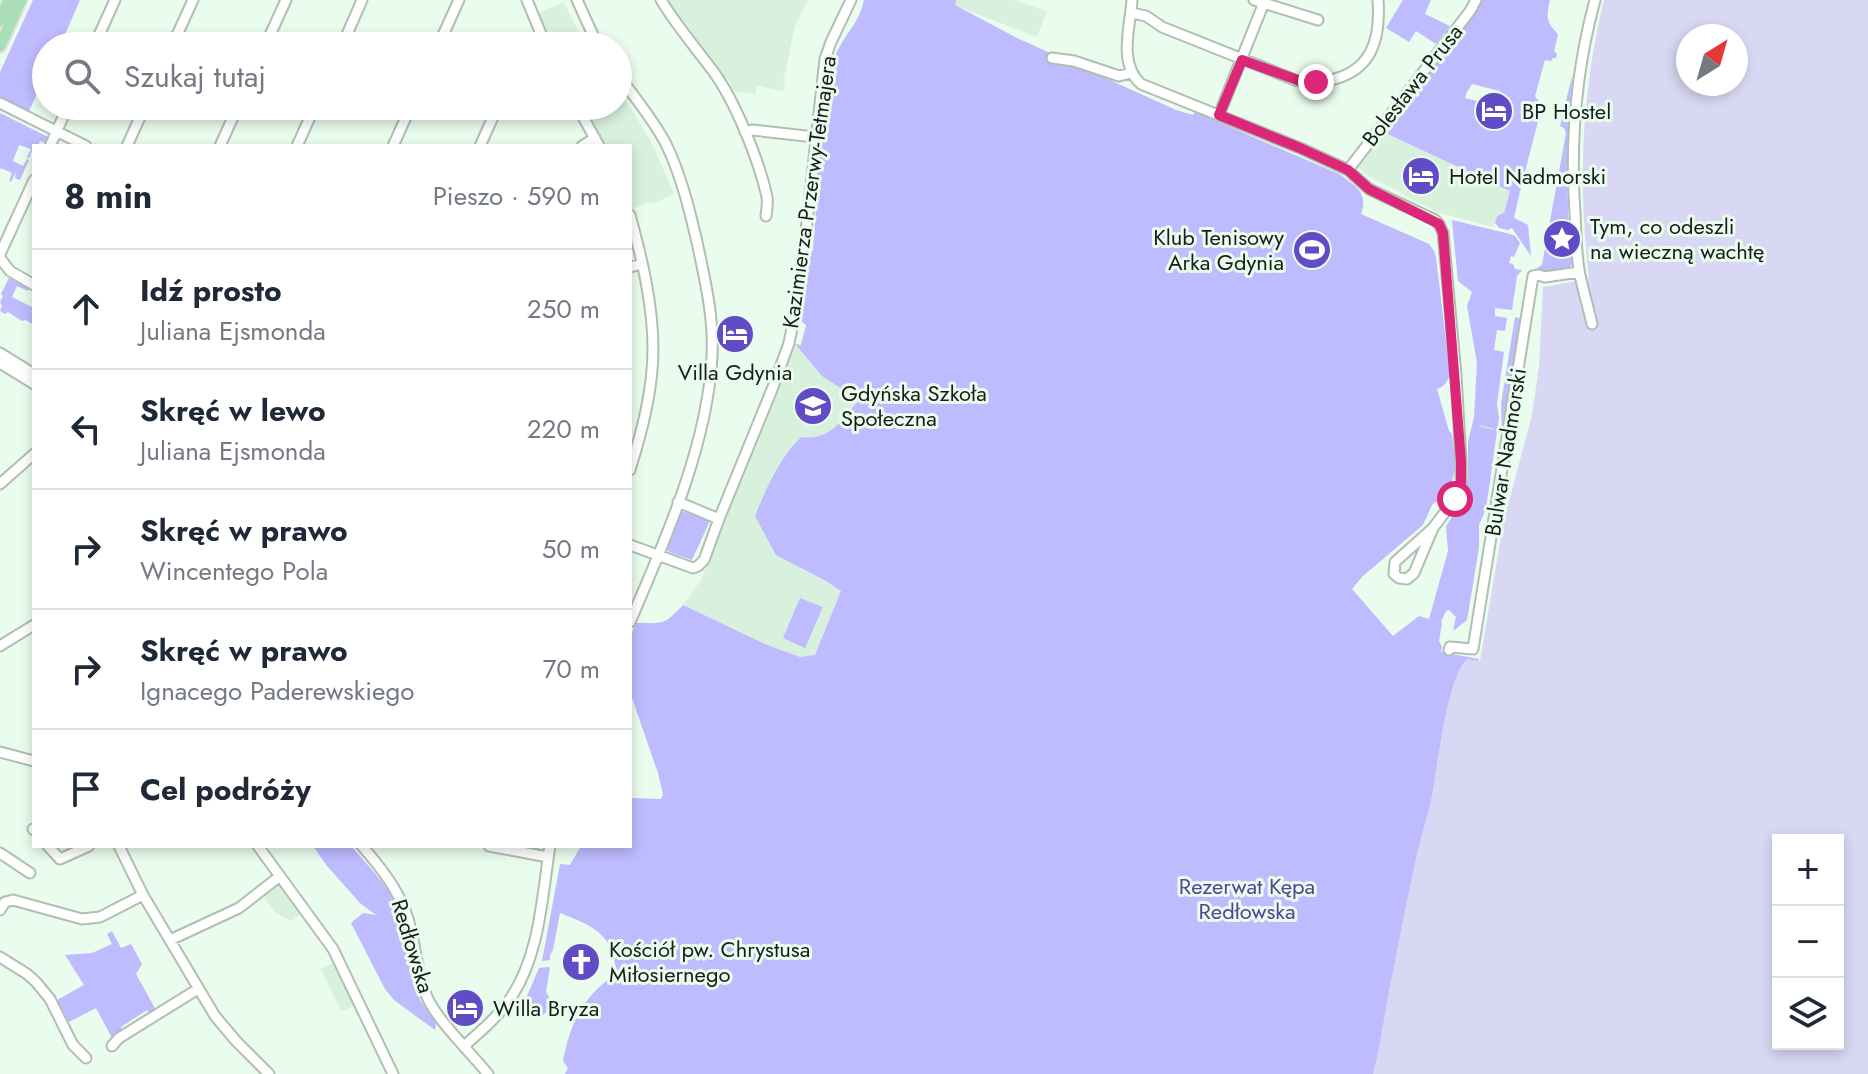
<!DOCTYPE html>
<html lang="pl">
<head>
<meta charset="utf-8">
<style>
  :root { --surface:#fff; --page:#f6f6f7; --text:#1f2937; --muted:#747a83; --line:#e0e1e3 }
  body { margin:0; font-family:Jost,sans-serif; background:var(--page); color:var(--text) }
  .controls { position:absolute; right:24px; bottom:24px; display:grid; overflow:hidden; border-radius:0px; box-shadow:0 4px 12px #0003 }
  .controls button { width:72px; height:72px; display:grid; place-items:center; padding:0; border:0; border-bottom:2px solid var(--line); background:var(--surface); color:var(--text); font:40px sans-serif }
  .compass { position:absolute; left:1676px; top:24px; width:72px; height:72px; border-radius:50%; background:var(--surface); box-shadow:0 4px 12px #0003; rotate:37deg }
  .stop { position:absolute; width:24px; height:24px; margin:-18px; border:6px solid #db2777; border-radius:50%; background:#fff }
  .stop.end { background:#db2777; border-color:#fff; box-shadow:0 2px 8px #0008 }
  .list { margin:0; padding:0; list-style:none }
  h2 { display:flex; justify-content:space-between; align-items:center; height:104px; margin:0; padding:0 32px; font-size:34px }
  h2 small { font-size:26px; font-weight:400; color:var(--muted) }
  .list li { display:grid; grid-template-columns:52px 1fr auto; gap:24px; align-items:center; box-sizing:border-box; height:120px; padding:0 32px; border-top:2px solid var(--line) }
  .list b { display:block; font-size:30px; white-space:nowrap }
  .list p { margin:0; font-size:26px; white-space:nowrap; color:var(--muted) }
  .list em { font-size:26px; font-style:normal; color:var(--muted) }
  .icon { flex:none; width:44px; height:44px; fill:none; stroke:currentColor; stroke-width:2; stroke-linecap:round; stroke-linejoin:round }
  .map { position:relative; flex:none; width:1868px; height:1074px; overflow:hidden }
  .search { position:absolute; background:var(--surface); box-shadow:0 4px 12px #0003; left:32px; top:32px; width:600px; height:88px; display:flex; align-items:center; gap:20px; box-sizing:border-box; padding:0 28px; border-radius:44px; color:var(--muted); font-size:30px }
  .panel { position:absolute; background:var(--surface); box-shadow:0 4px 12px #0003; left:32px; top:144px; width:600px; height:704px; border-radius:0px }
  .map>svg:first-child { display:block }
  .built { fill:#d8f1dd }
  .green { fill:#bebbfe; fill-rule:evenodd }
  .water { fill:#d8d8f4; fill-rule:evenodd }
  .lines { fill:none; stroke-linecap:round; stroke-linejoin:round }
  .stream { stroke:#d8d8f4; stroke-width:2 }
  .minor-casing { stroke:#afc0b2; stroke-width:13 }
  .major-casing { stroke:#dfe0df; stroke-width:15 }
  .minor { stroke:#fff; stroke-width:9 }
  .major { stroke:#a9deb7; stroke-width:11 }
  .route { stroke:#db2777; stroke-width:10 }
  .labels { text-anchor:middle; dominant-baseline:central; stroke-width:6; stroke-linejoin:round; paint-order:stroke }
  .street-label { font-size:22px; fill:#171e19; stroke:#e9fced }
  .poi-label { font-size:22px; fill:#171e19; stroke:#e9fced; text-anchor:start }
  .park-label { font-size:22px; fill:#504595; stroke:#e9fced }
</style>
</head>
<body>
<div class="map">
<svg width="1868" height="1074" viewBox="0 0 1868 1074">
  <rect width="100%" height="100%" fill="#e9fced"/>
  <path class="built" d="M666 0H808L795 26 783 82 785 83 784 91 757 86 755 94 732 91 730 87 731 84 727 78 724 79 700 48Z
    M956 0H1013L1047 11 1037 37 954 5Z
    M564 2 585 46H551L537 14Z
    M618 92 632 110 653 145 674 194 653 204 648 202 633 209 630 199V146H605L582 106H618Z
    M1383 132 1510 191 1504 213 1497 216 1493 227 1439 213 1365 174 1359 167Z
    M795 344 822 376 859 400 832 432 812 438 801 437 788 451 771 477 826 581 841 591 816 655 800 657 765 644 683 605 701 580 784 376Z
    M276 883 280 884 302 913 291 921 276 913 266 901 265 896 267 892Z
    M333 963 354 1006 341 1011 321 969Z"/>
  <path class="green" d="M33 0H80L60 46H46V75L29 111 0 97V72Z
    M864 0H956L955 5 1015 37 1176 110 1193 115 1195 112 1339 174C1355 186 1369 192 1361 214L1429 244 1434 251 1436 257 1450 375C1447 382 1444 387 1437 389L1449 431 1452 434 1456 464 1450 491 1432 505 1423 525 1363 576 1352 589 1393 636 1419 616 1429 619 1448 551 1446 526 1462 501 1468 477V442L1474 417 1477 363 1467 306 1472 292 1458 281 1452 220 1510 234 1515 236 1520 243 1514 257 1511 256 1509 263 1513 264 1515 269 1522 270 1517 276 1512 310 1495 308V316L1507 318 1505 331 1497 330 1494 350 1504 352 1497 404 1499 418 1486 509 1479 525V548L1467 620 1453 631 1456 617 1449 610 1446 611 1441 622 1442 623 1439 641 1442 647 1441 652 1479 659 1457 724 1388 1074H565L568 1068 563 1061C571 1021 583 995 618 973 614 964 614 955 610 947 602 928 577 920 560 913L553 950 550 955V960L542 961 560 864 570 865 581 846H630V798L661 799 663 794 658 773 630 692V637L636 623C664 623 663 626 683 605L765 644 800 657 815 655 841 591 826 581 776 555 755 516C767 487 778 460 801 437 831 441 841 420 859 400L822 376 795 344 801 345 806 325 801 321 810 254 813 250 819 165 817 163 819 132 826 130C825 102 826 69 841 44 851 28 860 19 864 0Z
    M1403 0H1431L1425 14 1450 26 1436 44 1416 31 1409 42 1386 28Z
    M1482 0H1550C1546 17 1546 22 1558 34L1554 52 1557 53 1556 58H1553L1551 61 1545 60 1535 96 1542 105C1533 143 1522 180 1514 218L1528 225 1531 256 1512 228 1508 230 1499 228 1495 223 1497 216 1504 213 1510 191 1383 132 1468 23ZM1472 84 1500 91 1505 104V121L1490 118 1491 113 1498 114 1499 105 1484 102V99L1478 98 1477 101 1465 98 1467 92Z
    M1572 76 1567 180 1569 234 1559 238 1561 243 1565 241 1564 238 1569 235 1572 264 1570 267 1537 272 1536 269 1542 265 1566 133 1564 128 1560 126Z
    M0 113 48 137 45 143 40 141 39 144 44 146H34L29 158 27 157 31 149 19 145 13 161 23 166 27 159 29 160 20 180 15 178 16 172 11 182 9 181 12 173 1 168 0 170Z
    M9 278 29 288 28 291 17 286 12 297 34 308V325L26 320 22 321 8 312 5 314 0 311 2 306 0 302 3 296 1 294Z
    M1515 317 1523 319 1489 524 1487 523 1502 434 1501 404Z
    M681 511 708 520 709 523 692 560 669 552 666 548Z
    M800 598 823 607 805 648 783 638Z
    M313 846H351C376 875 400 897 408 936 411 952 410 970 415 986 416 991 419 998 422 1003 429 1013 439 1017 435 1030L394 1000 385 989 351 923 363 913 376 915 360 903 327 866Z
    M112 931 121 948 131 944 142 964 136 974 156 1010 150 1014 147 1010 121 1027 122 1030 112 1038 96 1008 69 1022 57 1000 84 985 65 955 92 953 112 944 107 934Z
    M550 967 546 992 554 1005 543 1015 528 1004 521 1012 518 1010 524 1003 539 968Z"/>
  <path class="water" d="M1604 0H1868V1074H1373C1382 1038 1386 1002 1394 966 1401 930 1408 894 1416 858 1420 840 1425 823 1430 805 1437 774 1446 677 1467 659L1480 661 1503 524 1532 415 1539 366 1543 287 1589 279C1578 182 1581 95 1604 0ZM1688 36H1736V84H1688ZM1778 840H1838V1044H1778Z"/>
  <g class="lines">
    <path class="stream" d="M1480 426 1493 429"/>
    <g class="minor-casing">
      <path id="minor" d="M527 0 546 46
        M577 0 598 46
        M661 0C676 25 695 47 713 71 735 101 759 160 767 197 768 203 767 209 766 216
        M1132 0C1130 28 1118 63 1141 84L1300 148 1348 170 1369 189 1435 220 1439 224 1443 233 1456 375 1461 461V482L1455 499 1433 528 1414 573 1407 579 1399 578 1394 574 1395 562 1433 528
        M1254 0 1318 20
        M1131 13 1146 16 1162 27 1295 80C1306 83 1315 82 1326 81 1371 73 1381 41 1378 0
        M94 46 115 0
        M172 46 193 0
        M265 46 286 0
        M342 46 362 0
        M438 46 459 0
        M1052 58 1074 61 1119 76 1131 73
        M618 74C634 97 653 119 666 144 681 175 689 208 697 242 705 280 714 317 712 356 708 444 665 541 630 622
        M0 103 86 146
        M577 106 599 146
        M1219 115 1265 0
        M745 132 752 130 815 137
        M50 146 68 106
        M127 146 145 106
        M220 146 238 106
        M297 146 315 106
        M393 146 411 106
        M480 146 498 106
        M582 146 595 138
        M1348 170 1470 11 1476 0
        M630 215C642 259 653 304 653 349 653 390 642 431 630 470
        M0 254 34 180
        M0 258 10 271 34 285
        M630 267 642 264
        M1592 324C1588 306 1582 287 1579 270 1576 251 1576 232 1575 214 1570 142 1576 70 1595 0
        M0 353 34 374
        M0 363 34 384
        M0 484 34 454
        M678 502 719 519
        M630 545 693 568 698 566 704 560 719 519 773 387 789 343 799 294 825 59 831 42 851 0
        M0 646 34 625
        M1449 650 1450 647 1473 649 1533 276 1539 275 1545 277 1579 272
        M0 752 34 761
        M33 829 34 830
        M48 846 60 859 89 846
        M119 846 143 895 215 1016 236 1041 269 1074
        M258 846 333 949 393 1074
        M362 846C384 871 404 897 411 930 416 952 418 976 427 997 437 1020 471 1053 488 1074
        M489 846 548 857
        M0 853 30 873
        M0 910 5 902 13 900 82 919 100 917 143 895
        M170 940 239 908 280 876
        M0 957 27 974 36 982 50 999 73 1045 86 1058
        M112 1046 119 1038 198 989
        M464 1046C481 1031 500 1015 512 996 540 953 542 896 550 846"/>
    </g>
    <g class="major-casing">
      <path id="major" d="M0 21 9 0
        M0 46 21 0"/>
    </g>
    <use href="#minor" class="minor"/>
    <use href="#major" class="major"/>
  </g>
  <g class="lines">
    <path class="route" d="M1316 82H1303L1242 60 1219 115 1300 148 1348 170 1369 189 1439 224 1443 233 1461 461V482L1455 499"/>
  </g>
  <defs>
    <g id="hotel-disc" transform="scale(2)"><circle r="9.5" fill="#614cc5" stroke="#e9fced"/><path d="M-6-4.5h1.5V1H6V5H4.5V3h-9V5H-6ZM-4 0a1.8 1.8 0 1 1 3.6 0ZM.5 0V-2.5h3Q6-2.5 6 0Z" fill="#fff"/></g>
    <g id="sight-disc" transform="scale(2)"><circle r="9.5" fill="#614cc5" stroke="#e9fced"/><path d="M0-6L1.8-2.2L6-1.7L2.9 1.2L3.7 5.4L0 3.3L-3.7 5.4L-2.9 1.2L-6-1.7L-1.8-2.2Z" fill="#fff"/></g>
    <g id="stadium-disc" transform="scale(2)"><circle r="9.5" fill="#614cc5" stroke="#e9fced"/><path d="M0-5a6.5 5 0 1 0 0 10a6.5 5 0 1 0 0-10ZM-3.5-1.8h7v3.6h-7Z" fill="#fff"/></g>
    <g id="school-disc" transform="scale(2)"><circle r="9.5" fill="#614cc5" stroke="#e9fced"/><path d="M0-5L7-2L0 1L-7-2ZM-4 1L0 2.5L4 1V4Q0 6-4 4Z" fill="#fff"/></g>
    <g id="church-disc" transform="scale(2)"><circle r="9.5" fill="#614cc5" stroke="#e9fced"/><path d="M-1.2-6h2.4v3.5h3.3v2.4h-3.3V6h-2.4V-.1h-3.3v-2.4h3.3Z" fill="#fff"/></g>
  </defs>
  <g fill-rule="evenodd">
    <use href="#hotel-disc" x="1494" y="111"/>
    <use href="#hotel-disc" x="1421" y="176"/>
    <use href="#sight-disc" x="1562" y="239"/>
    <use href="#stadium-disc" x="1312" y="250"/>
    <use href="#hotel-disc" x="735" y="334"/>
    <use href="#school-disc" x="813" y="406"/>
    <use href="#church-disc" x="581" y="962"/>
    <use href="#hotel-disc" x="465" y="1008"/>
  </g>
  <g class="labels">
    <g class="street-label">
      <text transform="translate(1412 85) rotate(-52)">Bolesława Prusa</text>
      <text transform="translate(809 192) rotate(-82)">Kazimierza Przerwy-Tetmajera</text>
      <text transform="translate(1505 452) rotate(-81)">Bulwar Nadmorski</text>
      <text transform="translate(413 946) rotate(73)">Redłowska</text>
    </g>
    <g class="poi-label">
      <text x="1522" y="111">BP Hostel</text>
      <text x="1449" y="176">Hotel Nadmorski</text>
      <text x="1590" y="226">Tym, co odeszli<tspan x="1590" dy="25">na wieczną wachtę</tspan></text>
      <text x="1284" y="237" text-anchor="end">Klub Tenisowy<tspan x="1284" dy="25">Arka Gdynia</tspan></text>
      <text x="735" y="372" text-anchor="middle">Villa Gdynia</text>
      <text x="841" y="393">Gdyńska Szkoła<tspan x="841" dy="25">Społeczna</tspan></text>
      <text x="609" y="949">Kościół pw. Chrystusa<tspan x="609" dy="25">Miłosiernego</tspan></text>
      <text x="493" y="1008">Willa Bryza</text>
    </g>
    <g class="park-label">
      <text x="1247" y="886">Rezerwat Kępa<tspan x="1247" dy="25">Redłowska</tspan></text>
    </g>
  </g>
</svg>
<div class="controls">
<button>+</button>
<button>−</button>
<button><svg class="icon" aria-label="layers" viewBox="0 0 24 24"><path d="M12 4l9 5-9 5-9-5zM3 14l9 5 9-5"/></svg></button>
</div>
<svg class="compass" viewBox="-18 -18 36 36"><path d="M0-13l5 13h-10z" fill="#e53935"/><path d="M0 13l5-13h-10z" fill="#747a83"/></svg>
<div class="stop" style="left:1455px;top:499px"></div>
<div class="stop end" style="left:1316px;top:82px"></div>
<div class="search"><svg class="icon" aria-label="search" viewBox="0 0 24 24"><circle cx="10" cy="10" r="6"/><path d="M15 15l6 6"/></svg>Szukaj tutaj</div>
<section class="panel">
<h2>8 min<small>Pieszo · 590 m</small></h2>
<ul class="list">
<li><svg class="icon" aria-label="ahead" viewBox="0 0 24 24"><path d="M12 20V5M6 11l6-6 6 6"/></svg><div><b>Idź prosto</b><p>Juliana Ejsmonda</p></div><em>250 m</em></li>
<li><svg class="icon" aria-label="left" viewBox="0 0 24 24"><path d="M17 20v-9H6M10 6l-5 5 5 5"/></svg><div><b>Skręć w lewo</b><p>Juliana Ejsmonda</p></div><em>220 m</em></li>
<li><svg class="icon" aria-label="right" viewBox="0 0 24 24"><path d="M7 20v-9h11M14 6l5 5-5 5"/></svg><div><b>Skręć w prawo</b><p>Wincentego Pola</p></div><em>50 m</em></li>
<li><svg class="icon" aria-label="right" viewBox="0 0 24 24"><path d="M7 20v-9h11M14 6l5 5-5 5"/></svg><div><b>Skręć w prawo</b><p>Ignacego Paderewskiego</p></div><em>70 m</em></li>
<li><svg class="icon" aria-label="arrive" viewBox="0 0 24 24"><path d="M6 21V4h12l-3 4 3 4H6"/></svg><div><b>Cel podróży</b></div></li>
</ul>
</section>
</div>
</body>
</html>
